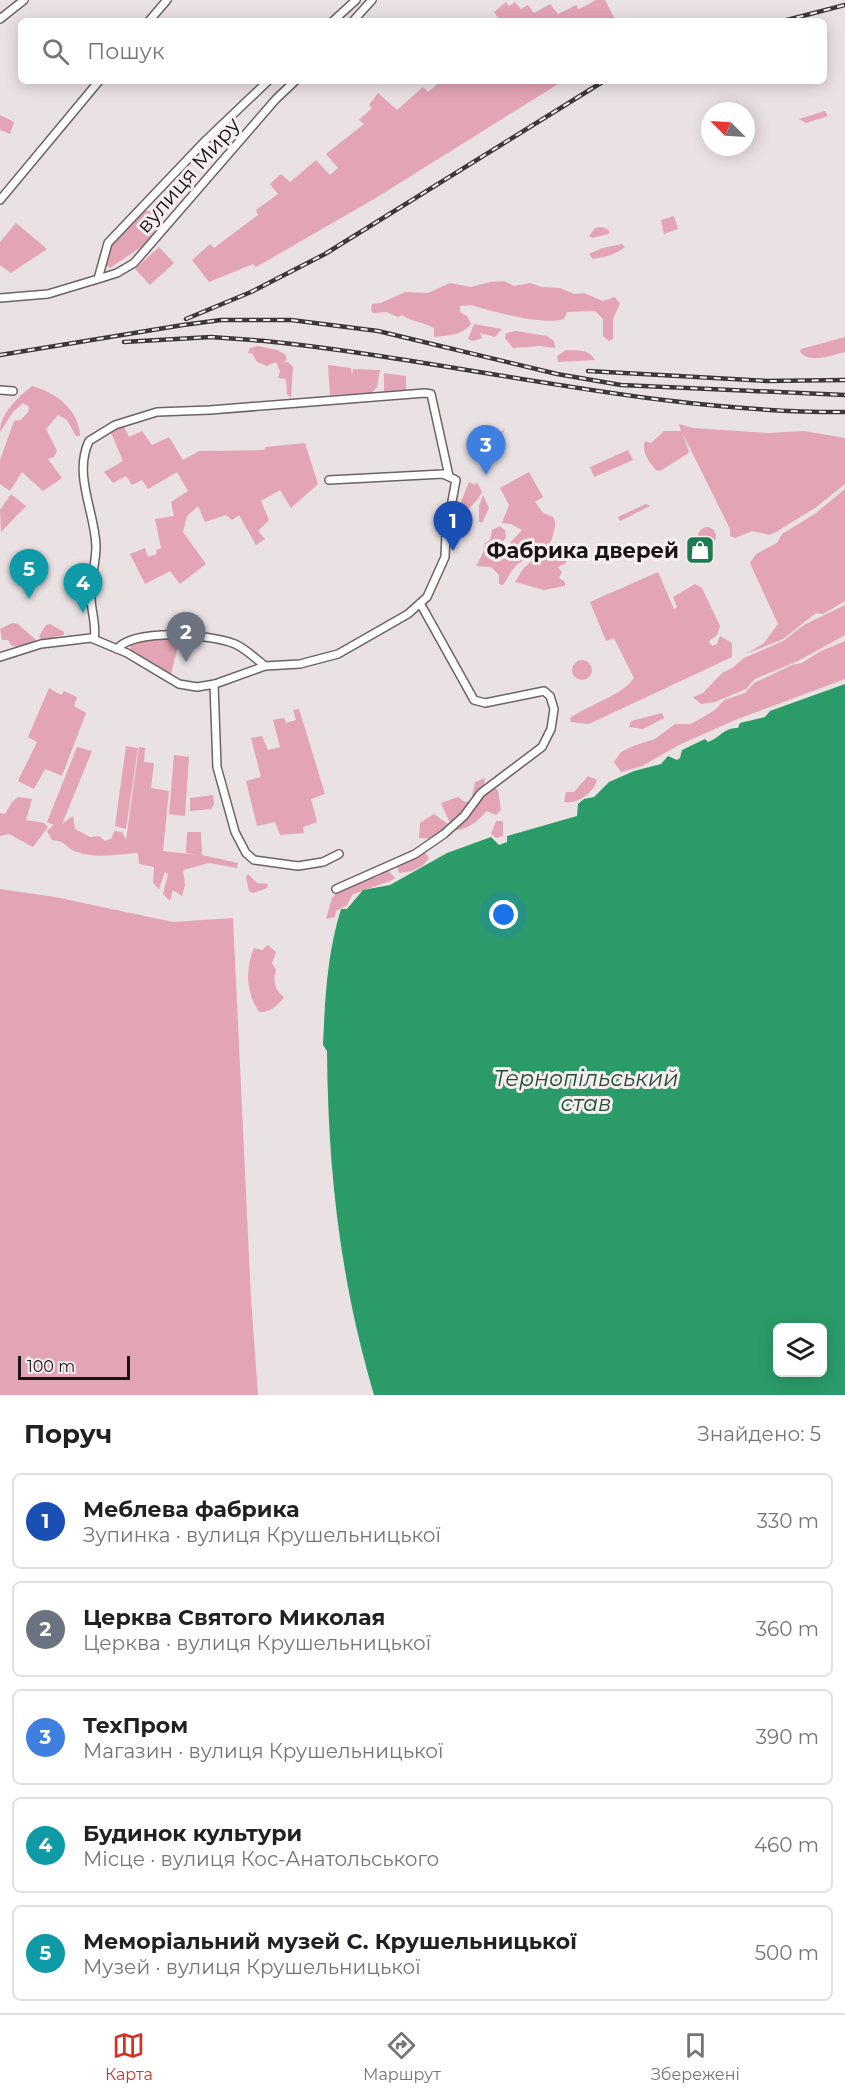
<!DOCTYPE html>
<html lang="uk">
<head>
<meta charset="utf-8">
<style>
  :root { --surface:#fff; --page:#f2f2f2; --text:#202124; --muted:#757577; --line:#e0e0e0; --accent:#d93025 }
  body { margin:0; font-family:Montserrat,sans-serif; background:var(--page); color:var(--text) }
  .controls { position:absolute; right:18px; bottom:18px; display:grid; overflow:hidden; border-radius:9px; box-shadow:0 3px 15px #0003 }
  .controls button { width:54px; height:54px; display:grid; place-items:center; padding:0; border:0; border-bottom:2px solid var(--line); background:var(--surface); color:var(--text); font:30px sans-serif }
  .compass { position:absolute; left:701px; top:102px; width:54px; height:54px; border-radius:50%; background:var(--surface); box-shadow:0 3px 15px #0003; rotate:294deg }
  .scale { position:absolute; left:18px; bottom:15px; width:112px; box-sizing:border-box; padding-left:6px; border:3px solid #181415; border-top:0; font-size:16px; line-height:21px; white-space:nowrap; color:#181415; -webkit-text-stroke:4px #f8eef0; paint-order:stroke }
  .you { position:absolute; left:504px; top:915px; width:21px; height:21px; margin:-15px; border:4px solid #fff; border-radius:50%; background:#1a73e8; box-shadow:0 0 0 9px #1a73e833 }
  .badge { display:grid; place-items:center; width:39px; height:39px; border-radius:50%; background:var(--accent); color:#fff; font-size:20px; font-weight:700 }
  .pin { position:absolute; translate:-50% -50px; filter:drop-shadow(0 2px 3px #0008) }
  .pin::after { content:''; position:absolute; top:32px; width:21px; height:18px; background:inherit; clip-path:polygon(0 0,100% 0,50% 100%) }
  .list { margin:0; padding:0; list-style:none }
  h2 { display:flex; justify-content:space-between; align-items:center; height:78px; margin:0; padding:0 24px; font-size:26px }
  h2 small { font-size:20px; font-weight:400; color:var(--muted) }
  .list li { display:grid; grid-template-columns:39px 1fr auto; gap:18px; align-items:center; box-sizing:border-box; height:96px; margin:0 12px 12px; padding:0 12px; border:2px solid var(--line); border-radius:9px }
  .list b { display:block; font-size:22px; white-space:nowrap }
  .list p { margin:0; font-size:20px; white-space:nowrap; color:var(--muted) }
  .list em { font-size:20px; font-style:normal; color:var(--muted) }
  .icon { flex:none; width:33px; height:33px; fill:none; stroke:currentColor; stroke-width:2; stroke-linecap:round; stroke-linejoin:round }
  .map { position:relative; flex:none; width:845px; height:1395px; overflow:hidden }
  .search { position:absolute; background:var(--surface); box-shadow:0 3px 15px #0003; left:18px; right:18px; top:18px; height:66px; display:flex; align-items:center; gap:15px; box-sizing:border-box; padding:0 21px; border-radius:9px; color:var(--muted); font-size:22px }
  .sheet { height:618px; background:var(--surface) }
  nav { display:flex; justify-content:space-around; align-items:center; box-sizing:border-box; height:84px; border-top:2px solid var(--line); background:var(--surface); font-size:16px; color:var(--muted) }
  nav a { display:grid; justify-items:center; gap:3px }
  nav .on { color:var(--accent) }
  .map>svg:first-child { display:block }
  .green { fill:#e3a4b5 }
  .water { fill:#2b9c69; fill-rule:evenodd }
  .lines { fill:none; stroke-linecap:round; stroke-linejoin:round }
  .street-casing { stroke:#6b6365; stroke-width:10 }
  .street { stroke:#fff; stroke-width:7 }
  .rail-casing { stroke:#3c3738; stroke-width:4.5 }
  .rail { stroke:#f8eef0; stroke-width:2; stroke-dasharray:7; stroke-linecap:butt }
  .labels { text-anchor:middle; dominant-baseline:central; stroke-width:6; stroke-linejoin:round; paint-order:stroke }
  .street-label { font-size:21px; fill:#181415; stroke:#f8eef0 }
  .poi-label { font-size:21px; font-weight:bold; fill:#181415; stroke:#f8eef0; text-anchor:end }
  .water-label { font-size:22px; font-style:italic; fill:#224e38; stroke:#f8eef0 }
</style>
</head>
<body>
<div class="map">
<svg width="845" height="1395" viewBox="0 0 845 1395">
  <rect width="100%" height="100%" fill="#eae1e3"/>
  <path class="green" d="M596 0H605L616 21H496L498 18 494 12 506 2 509 6 515 2 521 9 528 5 534 13 550 4 558 14 576 5 579 9Z
    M441 81H563L374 199 256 267 253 264 209 282 192 260 210 244 214 248 258 215 256 210 278 194 270 184 281 174 290 182 316 160 330 175 338 168 326 154 364 124 359 120 372 108 369 105 378 93 397 110 423 87 428 92Z
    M825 111 828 116 806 123 799 119Z
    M0 115 14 122 10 134 0 130Z
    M142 211H152L155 230 147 243 110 268 105 264C105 242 128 231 136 212Z
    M674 216 678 229 664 234 661 220Z
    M16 223 47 249 11 273 0 265V242Z
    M602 227 609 230V234L592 238 589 236 595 228Z
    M622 244 625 247C616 255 604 257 593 259L589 254 602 248Z
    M159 247 174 263 150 285 135 269Z
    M504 281 514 286 530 283 542 287 560 288 574 294 584 293 603 301 615 297 620 304 613 319V339L609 341 603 336V319L595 311 567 312 564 319C543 326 493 311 470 305L460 306V312L467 316 471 324C463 335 446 336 434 337V328C423 322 412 322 402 315L398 317 386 312 373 313 371 310 372 304 381 303 405 292 428 293 450 283 471 287 490 282Z
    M474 324 502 329 495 337 480 333 482 338 473 341 468 339Z
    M516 331 547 336 554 341 555 348 540 346 513 348 505 338 506 333Z
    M845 337V352C832 355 809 364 800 352L801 349Z
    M258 346 277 350 286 355V361L283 363 288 362 293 367 291 398 287 394 286 379 278 378 280 371 276 362 267 366 257 362 252 353H248L250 348Z
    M566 350C578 351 588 348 595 360L558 362 557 356Z
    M328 365 351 368 352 375 353 369 380 370 377 387 371 393 330 395Z
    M384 373 406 376V390L384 391Z
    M32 386C55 392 79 409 80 436H76L67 420 58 415 46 429 57 451 54 457 48 459 62 478 43 491 22 472 10 491 0 484V460L14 421 21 420 28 412 29 407 23 403 13 412 0 432C0 414 18 397 32 386Z
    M679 424 693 428 769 433 804 431 845 438V484L815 508 776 532 769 535 752 531 735 538 730 536V529L683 434 689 452 687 454 660 471 656 470C649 462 641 452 645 441L651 443 664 431H681Z
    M123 425 129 437 142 431 152 445 169 437 183 460 199 451 265 450V447L305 443 318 484 291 508 280 490 261 501 269 520 258 531 265 539 256 545 239 515 232 520 226 515 205 522 198 506 187 516 183 532 206 564 180 584 170 571 145 584 130 554 145 548 148 557 157 554 156 550 161 548 155 519 174 516 171 502 188 491 177 472 148 489 142 480 132 485 126 476 113 483 104 472 123 461 110 430Z
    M505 429 501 436 504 446C499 455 493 463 482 460L480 457 491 438Z
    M628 450 633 460 594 477 590 467Z
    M529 472 543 497 535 502 543 513 553 517C557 525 555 526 553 534 550 556 526 553 513 569 509 574 507 580 503 585L499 584V575L491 567 476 566 483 553 485 543 490 540 492 530 500 526 505 530 506 537 501 544 508 545 522 530 511 524 502 523 509 505 500 488Z
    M469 482 475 485 477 482 482 492C474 508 461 511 454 525L452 524Z
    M845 489V601L823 614 816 613 783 639 746 654 764 643 778 624 750 563 756 554 777 543 782 534 816 513Z
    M11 494 26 506 1 532 0 510Z
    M483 495 489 508 482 523 479 522V506Z
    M646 504 650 506 620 521 618 517Z
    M698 536a9 9 0 1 1 18 0a9 9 0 1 1-18 0Z
    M554 545 560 546 567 554 566 563 558 567 562 572 559 578 565 582V586L544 590 515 582 523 569 538 555 551 550Z
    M658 572 674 609 677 607 673 597 695 584 702 588 720 626 717 635 709 641 712 646 717 644 720 636 732 643V657L589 724 571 722 570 718C588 705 623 695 634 678L614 638 606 641 590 602Z
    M86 577 90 581 86 593 74 596 70 594 82 578Z
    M845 605V635L798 661 755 679 746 689 715 702 701 704 693 697 703 693 722 673 732 668 744 658 783 641 804 625Z
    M12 623 18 624 37 641 19 648 11 645 8 640H2L0 629Z
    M50 624 64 632V635L41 640 39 636 46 625Z
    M180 638 171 674 130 649 131 643 142 639Z
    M845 641V679L735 720 679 745 642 766 621 772 614 762 621 752 633 746 655 739 675 724H691L715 710 724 700 745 693 754 683 792 665 802 663 819 652Z
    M572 670a10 10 0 1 1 20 0a10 10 0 1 1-20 0Z
    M49 688 61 695 64 691 77 697 74 706 86 713 62 776 45 769 34 789 18 781 37 742 28 737Z
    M299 709 325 794 311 799 317 822 303 827 304 833 280 835 275 822 257 826 246 781 261 777 251 738 262 736 268 750 280 747 273 720 284 718 286 723 296 720 293 710Z
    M662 713 664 718 643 729 629 727 631 721Z
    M126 746 138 748 126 829 115 826Z
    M77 747 92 751 62 824 73 816 75 829 90 837 99 836 105 841 112 838 114 831 122 832 126 840 139 747 145 748 144 762 154 763 151 788 169 791 163 851 199 855 186 853 187 832H201L202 855 238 863 237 868 209 863 183 870 185 885 182 896 173 890 170 901 163 894 168 874 165 872 159 889 153 883 154 867 139 864 138 853C118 854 96 859 77 852 65 848 67 841 52 840L47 831 54 825 47 822Z
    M174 755 189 757 185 816 169 814Z
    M588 776 597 780C594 793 576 805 564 802L566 792H574Z
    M485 778 483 790 493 787 498 790 501 810 496 815 486 811C481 819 465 832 453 830L441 803 458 797 465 802 471 801 475 782Z
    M213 795 214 804 211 809 190 811V798Z
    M18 797 32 799 26 820 44 823 48 827 33 847 9 834 0 836V813L5 814 12 802Z
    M434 814 448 824 435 839 419 838 420 823Z
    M496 821H503V836L496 838 491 834Z
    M425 852 429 858 422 866 412 871 399 873 397 866 415 855Z
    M388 870 395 878 390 881 353 894 347 905 336 911 335 917 326 919 332 898 337 892 367 877H377Z
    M248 874 257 883 268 884 267 888 253 893 249 891 246 877Z
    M0 889 55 897 173 922 233 918 251 1299 258 1395H0Z
    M268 945 276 952 272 963 276 970C273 980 274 990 284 997 279 1005 270 1013 259 1012 246 992 245 970 254 948L262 950Z"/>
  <path class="water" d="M845 684V1395H374C340 1279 328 1172 327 1051L323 1045C325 999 327 954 341 909H347L363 890 390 885 447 853 491 837 499 845 507 842V836L577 816 578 804 584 799 594 797 609 782 634 771 661 764 668 756 677 760 680 758 682 750 705 739 708 742C720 738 724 727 738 728L740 723 765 717 770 711ZM778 1328H822V1372H778Z"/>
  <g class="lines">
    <g class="street-casing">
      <path id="street" d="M0 19 24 0
        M149 21 167 0
        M333 21 356 0
        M353 21 372 0
        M0 200 99 81
        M98 279 117 273 134 263 276 99 295 81
        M0 298 48 294 98 279 108 243 206 140 268 81
        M0 390 13 391
        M94 639C97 626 91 611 91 598 90 580 96 564 96 546 95 512 73 475 89 441L115 425 157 412 210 410 425 393 431 394 449 476
        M117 649C135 628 211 634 235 644 246 649 255 658 265 666
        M0 657 41 644 91 638 127 653 179 684 197 687 215 684 265 666 300 664 338 654 408 614 427 597 445 557 446 533 456 480 443 474 329 480
        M214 684 217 767 235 832 246 853 254 860 298 866 323 862 339 854
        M336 889 415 854 444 834 464 816 481 793 542 747 551 729 554 709 550 696 544 691 485 703 474 700 420 603"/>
    </g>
    <use href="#street" class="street"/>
    <g class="rail-casing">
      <path id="rail" d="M783 21 845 5
        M186 319 251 292 325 254 604 81
        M124 342 211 337 265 341C459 361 650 413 845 412
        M0 355 183 325 221 320H291L378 331 557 374 621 385 845 395
        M588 371 767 381 845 380"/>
    </g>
    <use href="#rail" class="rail"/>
  </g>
  <defs>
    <g id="shop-square" transform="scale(1.5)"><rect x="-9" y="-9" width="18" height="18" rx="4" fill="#1e7b51" stroke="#f8eef0"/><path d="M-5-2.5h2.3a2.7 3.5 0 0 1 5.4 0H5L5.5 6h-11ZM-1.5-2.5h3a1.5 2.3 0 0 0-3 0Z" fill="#fff"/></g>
  </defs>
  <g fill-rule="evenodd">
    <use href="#shop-square" x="700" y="550"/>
  </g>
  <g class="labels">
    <g class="street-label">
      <text transform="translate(188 175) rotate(-49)">вулиця Миру</text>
    </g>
    <g class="poi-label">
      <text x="679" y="550">Фабрика дверей</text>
    </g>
    <g class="water-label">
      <text x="586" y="1078">Тернопільський<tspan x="586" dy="25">став</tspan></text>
    </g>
  </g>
</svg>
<div class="controls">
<button><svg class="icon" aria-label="layers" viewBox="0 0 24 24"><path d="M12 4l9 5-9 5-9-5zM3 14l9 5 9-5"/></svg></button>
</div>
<svg class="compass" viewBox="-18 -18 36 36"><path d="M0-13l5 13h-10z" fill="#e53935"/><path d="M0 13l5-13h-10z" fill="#757577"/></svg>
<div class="scale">100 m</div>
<div class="you"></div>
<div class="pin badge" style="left:453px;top:551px;background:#1a4fb4">1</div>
<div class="pin badge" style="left:186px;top:662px;background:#6b7280">2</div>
<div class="pin badge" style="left:486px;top:475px;background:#3f7fe0">3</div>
<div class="pin badge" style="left:83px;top:613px;background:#0f9aa8">4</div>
<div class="pin badge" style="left:29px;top:599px;background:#0f9aa8">5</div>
<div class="search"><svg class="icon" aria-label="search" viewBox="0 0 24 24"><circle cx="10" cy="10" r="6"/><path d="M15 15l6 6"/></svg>Пошук</div>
</div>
<section class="sheet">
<h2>Поруч<small>Знайдено: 5</small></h2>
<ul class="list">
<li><span class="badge" style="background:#1a4fb4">1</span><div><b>Меблева фабрика</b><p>Зупинка · вулиця Крушельницької</p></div><em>330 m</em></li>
<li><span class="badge" style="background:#6b7280">2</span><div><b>Церква Святого Миколая</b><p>Церква · вулиця Крушельницької</p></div><em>360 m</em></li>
<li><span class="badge" style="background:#3f7fe0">3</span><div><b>ТехПром</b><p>Магазин · вулиця Крушельницької</p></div><em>390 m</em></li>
<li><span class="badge" style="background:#0f9aa8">4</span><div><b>Будинок культури</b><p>Місце · вулиця Кос-Анатольського</p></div><em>460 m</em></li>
<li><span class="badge" style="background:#0f9aa8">5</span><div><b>Меморіальний музей С. Крушельницької</b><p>Музей · вулиця Крушельницької</p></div><em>500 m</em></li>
</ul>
</section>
<nav>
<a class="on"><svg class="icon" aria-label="map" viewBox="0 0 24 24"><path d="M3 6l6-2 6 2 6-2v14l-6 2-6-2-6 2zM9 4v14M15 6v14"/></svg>Карта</a>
<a><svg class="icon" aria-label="directions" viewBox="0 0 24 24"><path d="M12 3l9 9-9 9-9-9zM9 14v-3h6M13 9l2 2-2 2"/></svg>Маршрут</a>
<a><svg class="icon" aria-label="saved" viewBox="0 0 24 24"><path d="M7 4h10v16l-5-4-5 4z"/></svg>Збережені</a>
</nav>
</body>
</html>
